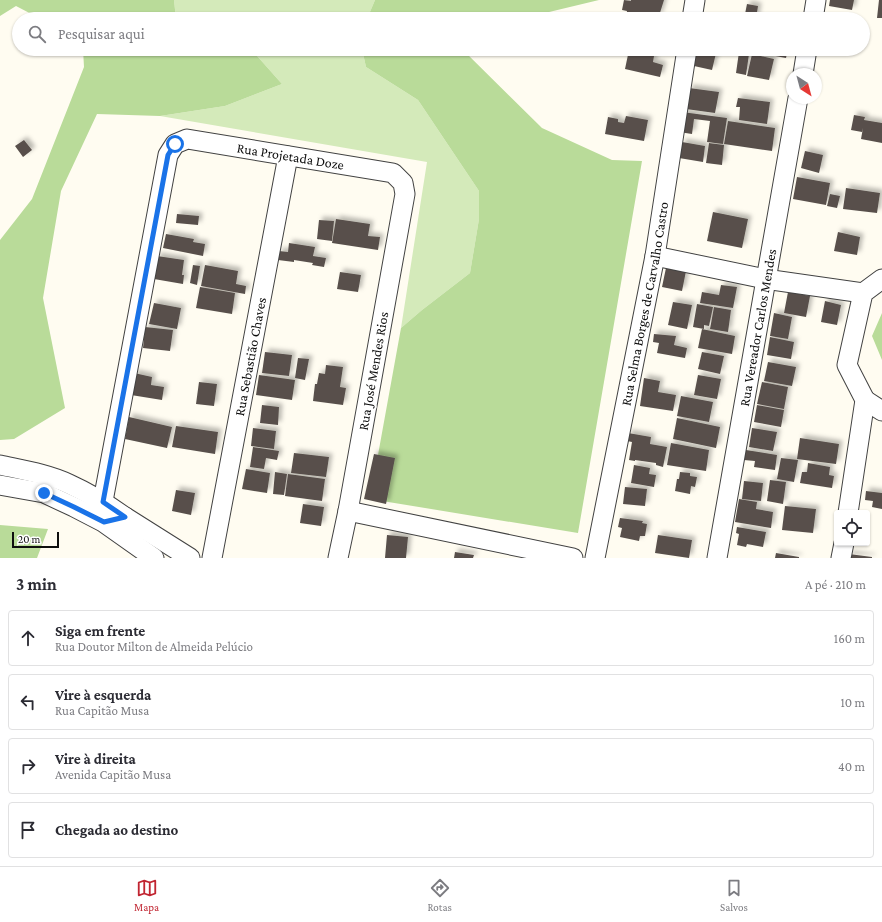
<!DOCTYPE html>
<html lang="pt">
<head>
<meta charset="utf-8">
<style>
  :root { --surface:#fff; --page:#f7f7f7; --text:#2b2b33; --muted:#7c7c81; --line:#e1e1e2; --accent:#c12531 }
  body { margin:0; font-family:"Crimson Pro",serif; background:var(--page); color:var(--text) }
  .controls { position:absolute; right:12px; bottom:12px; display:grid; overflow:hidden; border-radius:4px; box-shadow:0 1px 3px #0004 }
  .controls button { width:36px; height:36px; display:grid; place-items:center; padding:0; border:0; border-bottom:1px solid var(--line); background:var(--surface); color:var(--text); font:20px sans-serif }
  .compass { position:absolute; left:786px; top:68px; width:36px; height:36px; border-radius:50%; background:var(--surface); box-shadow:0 1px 3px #0004; rotate:144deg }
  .scale { position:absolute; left:12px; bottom:10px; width:47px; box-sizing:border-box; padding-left:4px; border:2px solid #0f0f0f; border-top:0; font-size:11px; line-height:14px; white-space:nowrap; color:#0f0f0f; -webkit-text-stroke:3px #fff; paint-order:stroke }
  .stop { position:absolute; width:12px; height:12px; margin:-9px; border:3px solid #1a73e8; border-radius:50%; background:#fff }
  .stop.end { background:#1a73e8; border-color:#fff; box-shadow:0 1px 4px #0008 }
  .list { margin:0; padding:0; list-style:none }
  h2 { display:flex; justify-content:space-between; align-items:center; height:52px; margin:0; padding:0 16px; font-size:17px }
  h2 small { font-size:13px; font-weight:400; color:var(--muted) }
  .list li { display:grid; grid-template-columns:26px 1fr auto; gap:12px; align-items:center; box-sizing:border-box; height:56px; margin:0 8px 8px; padding:0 8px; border:1px solid var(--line); border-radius:4px }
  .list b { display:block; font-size:15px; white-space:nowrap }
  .list p { margin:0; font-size:13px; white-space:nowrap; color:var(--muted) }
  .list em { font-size:13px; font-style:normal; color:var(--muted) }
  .icon { flex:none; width:22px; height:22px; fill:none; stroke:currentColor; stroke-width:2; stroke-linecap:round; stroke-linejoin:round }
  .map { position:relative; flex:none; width:882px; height:558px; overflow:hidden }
  .search { position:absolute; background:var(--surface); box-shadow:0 1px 3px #0004; left:12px; right:12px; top:12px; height:44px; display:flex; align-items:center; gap:10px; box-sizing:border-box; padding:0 14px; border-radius:22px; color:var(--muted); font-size:15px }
  .sheet { height:308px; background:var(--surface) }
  nav { display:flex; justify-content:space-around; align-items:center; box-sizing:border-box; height:56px; border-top:1px solid var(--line); background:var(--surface); font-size:11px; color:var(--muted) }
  nav a { display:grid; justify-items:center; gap:2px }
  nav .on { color:var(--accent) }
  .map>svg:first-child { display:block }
  .green { fill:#d4eaba }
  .forest { fill:#b9db99 }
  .building { fill:#58504b; filter:url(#shadow) }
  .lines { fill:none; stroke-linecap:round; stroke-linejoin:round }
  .minor-casing { stroke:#424242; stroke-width:21 }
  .minor { stroke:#fff; stroke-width:19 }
  .route { stroke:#1a73e8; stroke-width:5 }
  .labels { text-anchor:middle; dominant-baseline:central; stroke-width:4; stroke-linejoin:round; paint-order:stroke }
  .street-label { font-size:14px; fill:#0f0f0f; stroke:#fff }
</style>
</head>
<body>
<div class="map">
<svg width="882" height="558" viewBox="0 0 882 558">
  <defs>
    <filter id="shadow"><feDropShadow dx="3.5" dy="-3.5" stdDeviation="2" flood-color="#0004"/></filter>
  </defs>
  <rect width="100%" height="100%" fill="#fffcf1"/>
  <path class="green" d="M174 0H375L367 19H176Z
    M251 49H362L366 67 418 100 479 191V219L470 273 422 310 401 328 427 162 160 116 225 106 282 84Z"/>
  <path class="forest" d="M0 0H174L176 19H41L16 6 0 16Z
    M375 0H599L520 19H367Z
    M83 49H251L282 84 225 106 160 116 97 114 61 191 43 298 65 408 14 439 0 440V240L32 199 84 67Z
    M362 49H462L542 128 612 160 642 161 578 533 370 499 401 328 422 310 470 273 479 219V191L418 100 366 67Z
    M882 313V360L872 336Z
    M0 525 48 529 37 558H0Z"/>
  <path class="building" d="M624 0 631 1V0H664L659 16 652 15 651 19 626 18 627 11 622 10Z
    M830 0H854L852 10 829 6Z
    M879 0H882V18H877Z
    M747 4 758 6 756 19H744Z
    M697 49H717L712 70 694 66Z
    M739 49H758V53L738 50Z
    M776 49H788L786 58 775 56Z
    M629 50 654 56 653 62 663 65 660 77 625 69Z
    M739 52 749 54 746 75 736 73Z
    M752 54 774 59 769 80 747 76Z
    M689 88 719 92 715 113 686 109Z
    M738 98 770 102 767 124 739 120 740 107H736Z
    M682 112 727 118 723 144 707 142 710 121 694 119 692 134 679 132Z
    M854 115 865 117 864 120 882 123V143L861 139 863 128 862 132 851 130Z
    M626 116 648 120 644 141 605 134 608 117 618 119V122L624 123Z
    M728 121 775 128 772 151 724 144Z
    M24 140 32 150 23 157 15 146Z
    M682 142 705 146 703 162 679 158Z
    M709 143 724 145 722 165 706 163Z
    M805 151 823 155 819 173 801 168Z
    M797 177 830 183 826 205 793 199Z
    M846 188 880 193 877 213 843 209Z
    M830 194 840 196 837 208 827 206Z
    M713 212 748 219 742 248 707 241Z
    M177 214 199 216 198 225 176 223Z
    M336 219 370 224 368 236 380 237 378 250 332 243Z
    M319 220 334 221 332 241 317 239Z
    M838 232 860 237 857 255 834 251Z
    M166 234 194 239 193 242 205 244 203 256 163 248Z
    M289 243 315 247 313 256 326 258 324 267 312 265 313 263 294 260V262L278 260 279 251 288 252Z
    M157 256 184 260 182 275H184L183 284 154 279Z
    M193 265 200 266 197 285 190 283Z
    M205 265 238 271 236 284 246 286 245 294 201 286Z
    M666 268 686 271 682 291 662 287Z
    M340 272 361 275 358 292 337 289Z
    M721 285 737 287 733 308 700 303 702 292 719 295Z
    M200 287 235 293 232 314 196 308Z
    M788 292 810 296 806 317 784 313Z
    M825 301 841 305 837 325 821 322Z
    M673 302 692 305 687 329 668 325Z
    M154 303 181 308 177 329 149 324Z
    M697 304 713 307 709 326 704 325V329L693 327Z
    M714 307 731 310 728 332 710 329Z
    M774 313 792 317 788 339 770 336Z
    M145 327 173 330 170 351 143 348Z
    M702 329 735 336 732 354 698 348Z
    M654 334 676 336 674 345 687 348 685 358 657 353 659 343 653 342Z
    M770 337 794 342 791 359 767 355Z
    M265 352 292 355 289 376 262 373Z
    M702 352 724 356 720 374 698 369Z
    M298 358 309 359 305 380 295 378Z
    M768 362 796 367 792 386 764 381Z
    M326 365 343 367 340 387 346 388 343 405 313 401 315 384H317L319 373 325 374Z
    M134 373 152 377 151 385 164 387 162 400 131 395Z
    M259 375 295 380 292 400 256 395Z
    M698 375 721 379 717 399 694 395Z
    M644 378 660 381 658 392 676 395 673 411 640 406Z
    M199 382 217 384 214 406 196 404Z
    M762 382 788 387 784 409 757 404Z
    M681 396 713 402 709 422 677 416Z
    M262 405 279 407 278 425 260 423Z
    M757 405 784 410 781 427 754 422Z
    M129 417 172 427 167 448 125 439Z
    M677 418 720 427 716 448 673 439Z
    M176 426 218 432 215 454 172 447Z
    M253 428 276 431 274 449 251 446Z
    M752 428 777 432 773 451 749 447Z
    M628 433 651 437 650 444 667 447 663 467 656 465V463L635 460V461L629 460 632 442 627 441Z
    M800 438 839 444 836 464 797 459Z
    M671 443 709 450 706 471 667 465Z
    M253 447 279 451 277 460 266 458 264 469 250 467Z
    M746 450 777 455 775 470 754 467 755 461 744 460Z
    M294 453 329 457 326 477 291 473Z
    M374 454 395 458 386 504 364 499Z
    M781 458 798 460 794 482 777 479Z
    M808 463 830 467 829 475 834 476 832 488 800 483 802 472H807Z
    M634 465 650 468 649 474 656 475 654 487 631 483Z
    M246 469 270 473 267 493 242 489Z
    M275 472 287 474 284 495 273 494Z
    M680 472 690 473V476L697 477 695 487 691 486 690 494 675 491 677 479H679Z
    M288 474 325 479 322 501 285 496Z
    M770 480 786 482 783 504 767 501Z
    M744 481 763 483 761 501 742 499Z
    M625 487 647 489 645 506 623 504Z
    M176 490 195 493 191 515 172 511Z
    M866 491 882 493V509L872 507 873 501 865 500Z
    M739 499 757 502 756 509 773 512 771 528 735 522Z
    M303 504 324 507 321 526 300 523Z
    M785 506 816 509 813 533 782 530Z
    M620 518 643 521 642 523 647 524 645 536H640L639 541 620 537 622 528 618 527Z
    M737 527 766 532 763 547 747 544 746 547 737 545 739 534 736 533Z
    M387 535 408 537 406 558H385Z
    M658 535 692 540 689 558 655 553Z
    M455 552 474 555 473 558H454Z
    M776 553 799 557V558H775Z
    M849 554 872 557V558H848Z"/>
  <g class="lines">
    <g class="minor-casing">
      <g id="minor">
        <path d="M692 19 695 0"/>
        <path d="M813 19 816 0"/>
        <path d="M803 74 807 49"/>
        <path d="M655 256 765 279 863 293"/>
        <path d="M865 400 882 411"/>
        <path d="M0 465C23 470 48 474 69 484 89 493 107 504 125 517"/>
        <path d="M0 485 44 493 74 507 103 522 154 558"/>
        <path id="s1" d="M103 501 168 155 175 144 187 139 393 173 403 183 405 194 348 511 338 558"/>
        <path d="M348 511 573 558"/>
        <path d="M848 513 865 400 847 365 863 293 882 279"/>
        <path d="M114 520 125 517 190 558"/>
        <path id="s2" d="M212 558 288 156"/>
        <path id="s3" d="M595 558 655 256 687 49"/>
        <path id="s4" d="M717 558 798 98"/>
        <path d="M841 558 844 543"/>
      </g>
    </g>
    <use href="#minor" class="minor"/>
  </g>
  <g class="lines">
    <path class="route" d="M44 493 74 507 104 522 125 517 103 502 168 155 175 144"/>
  </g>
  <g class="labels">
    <g class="street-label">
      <text stroke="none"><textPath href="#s1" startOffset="483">Rua Projetada Doze</textPath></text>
      <text stroke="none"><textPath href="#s3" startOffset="259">Rua Selma Borges de Carvalho Castro</textPath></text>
      <text stroke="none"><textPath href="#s4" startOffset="234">Rua Vereador Carlos Mendes</textPath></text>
      <text stroke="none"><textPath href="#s2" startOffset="205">Rua Sebastião Chaves</textPath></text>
      <text transform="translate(373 371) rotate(-80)">Rua José Mendes Rios</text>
    </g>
  </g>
</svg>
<div class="controls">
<button><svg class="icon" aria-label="locate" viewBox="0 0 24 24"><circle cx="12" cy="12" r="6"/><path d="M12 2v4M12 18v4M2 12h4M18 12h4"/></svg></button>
</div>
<svg class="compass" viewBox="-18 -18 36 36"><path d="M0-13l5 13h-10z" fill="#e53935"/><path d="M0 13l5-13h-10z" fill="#7c7c81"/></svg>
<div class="scale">20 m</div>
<div class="stop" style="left:175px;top:144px"></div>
<div class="stop end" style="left:44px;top:493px"></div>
<div class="search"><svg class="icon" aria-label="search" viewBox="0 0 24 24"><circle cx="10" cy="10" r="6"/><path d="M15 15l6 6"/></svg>Pesquisar aqui</div>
</div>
<section class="sheet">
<h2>3 min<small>A pé · 210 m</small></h2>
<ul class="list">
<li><svg class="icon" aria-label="ahead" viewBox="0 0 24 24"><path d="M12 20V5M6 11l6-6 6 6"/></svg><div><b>Siga em frente</b><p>Rua Doutor Milton de Almeida Pelúcio</p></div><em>160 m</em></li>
<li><svg class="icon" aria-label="left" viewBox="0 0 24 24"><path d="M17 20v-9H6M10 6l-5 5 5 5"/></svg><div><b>Vire à esquerda</b><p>Rua Capitão Musa</p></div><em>10 m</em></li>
<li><svg class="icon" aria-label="right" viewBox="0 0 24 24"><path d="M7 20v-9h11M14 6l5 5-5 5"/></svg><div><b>Vire à direita</b><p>Avenida Capitão Musa</p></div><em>40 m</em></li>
<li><svg class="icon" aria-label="arrive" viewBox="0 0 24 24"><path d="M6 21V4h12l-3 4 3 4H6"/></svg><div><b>Chegada ao destino</b></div></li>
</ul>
</section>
<nav>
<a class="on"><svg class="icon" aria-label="map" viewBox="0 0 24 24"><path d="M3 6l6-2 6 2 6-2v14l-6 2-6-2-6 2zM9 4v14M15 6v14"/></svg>Mapa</a>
<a><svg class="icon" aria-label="directions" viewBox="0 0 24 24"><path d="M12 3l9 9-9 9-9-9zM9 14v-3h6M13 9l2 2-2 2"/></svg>Rotas</a>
<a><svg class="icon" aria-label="saved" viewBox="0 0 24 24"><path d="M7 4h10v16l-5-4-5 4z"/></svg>Salvos</a>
</nav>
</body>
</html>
